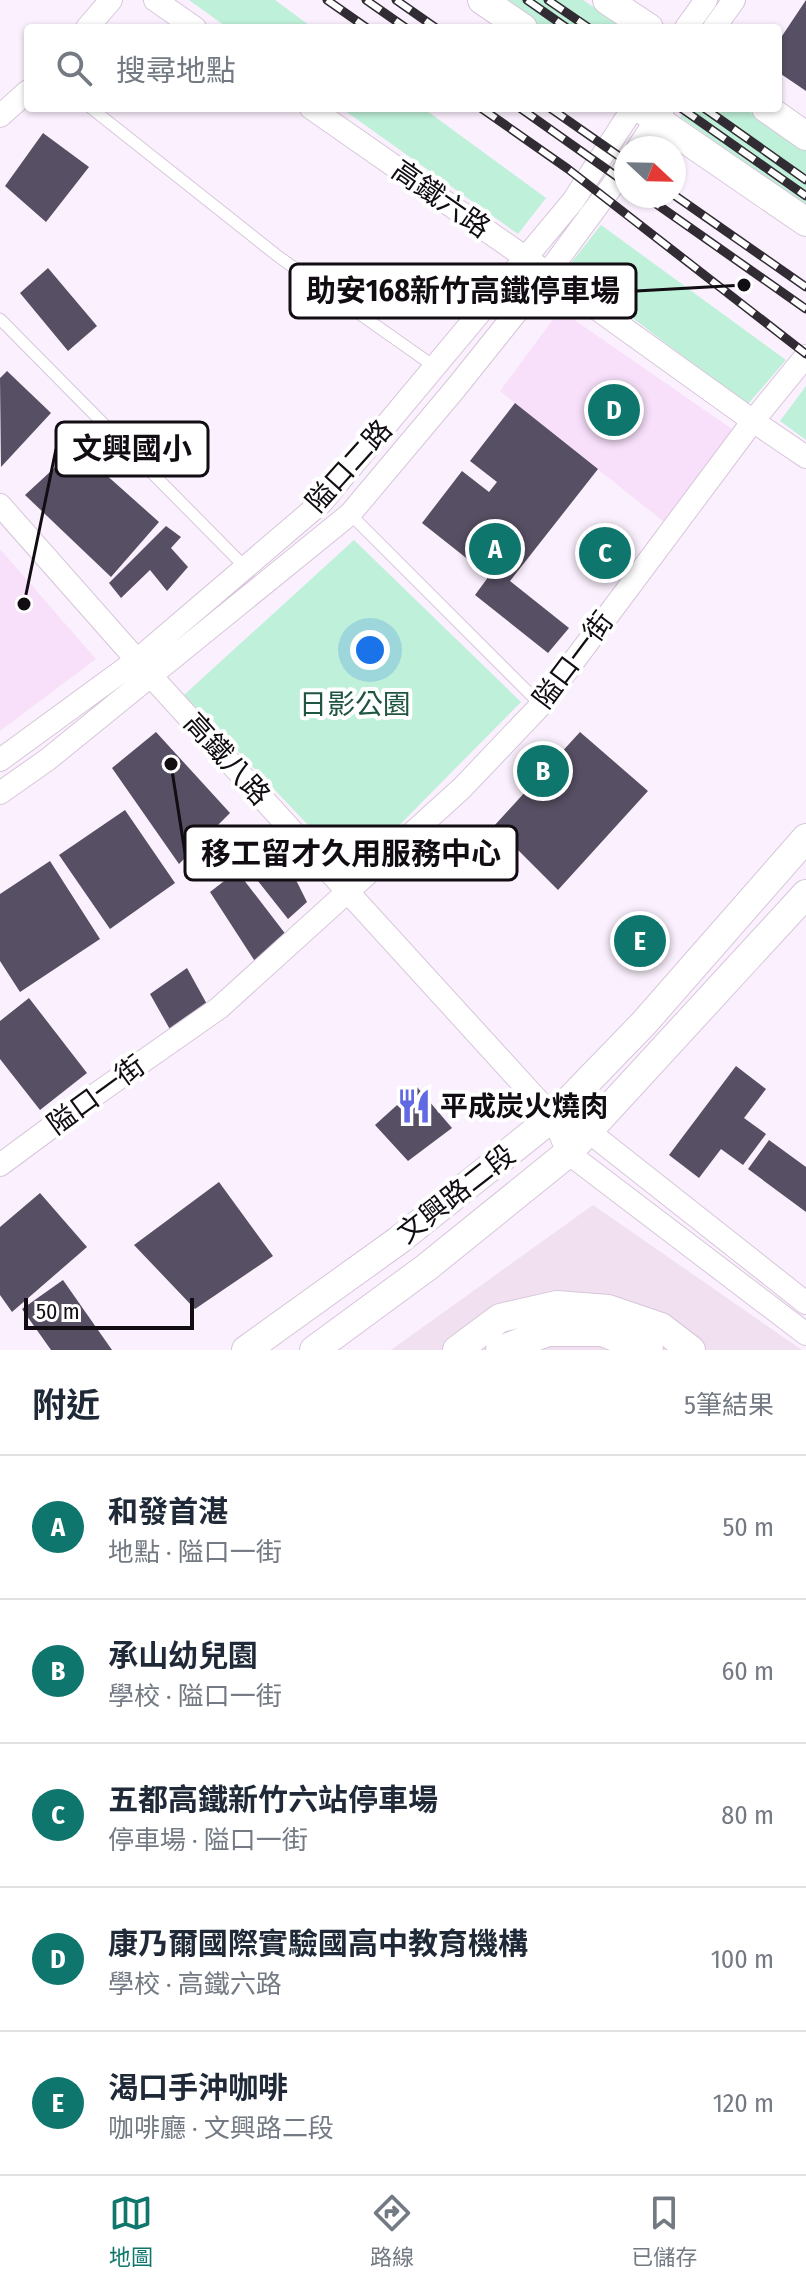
<!DOCTYPE html>
<html lang="zh-TW">
<head>
<meta charset="utf-8">
<style>
  :root { --surface:#fff; --page:#f2f2f3; --text:#1f2937; --muted:#747a83; --line:#e0e1e3; --accent:#0f766e }
  body { margin:0; font-family:"Fira Sans Condensed","Noto Sans TC",sans-serif; background:var(--page); color:var(--text) }
  .compass { position:absolute; left:614px; top:136px; width:72px; height:72px; border-radius:50%; background:var(--surface); box-shadow:0 2px 6px #0004; rotate:112deg }
  .scale { position:absolute; left:24px; bottom:20px; width:170px; box-sizing:border-box; padding-left:8px; border:4px solid #120c13; border-top:0; font-size:22px; line-height:28px; white-space:nowrap; color:#120c13; -webkit-text-stroke:6px #fff; paint-order:stroke }
  .you { position:absolute; left:370px; top:650px; width:28px; height:28px; margin:-20px; border:6px solid #fff; border-radius:50%; background:#1a73e8; box-shadow:0 0 0 12px #1a73e833 }
  .badge { display:grid; place-items:center; width:52px; height:52px; border-radius:50%; background:var(--accent); color:#fff; font-size:26px; font-weight:700 }
  .pin { position:absolute; translate:-50% -50%; border:4px solid #fff; box-shadow:0 2px 8px #0006 }
  .list { margin:0; padding:0; list-style:none }
  h2 { display:flex; justify-content:space-between; align-items:center; height:104px; margin:0; padding:0 32px; font-size:34px }
  h2 small { font-size:26px; font-weight:400; color:var(--muted) }
  .list li { display:grid; grid-template-columns:52px 1fr auto; gap:24px; align-items:center; box-sizing:border-box; height:144px; padding:0 32px; border-top:2px solid var(--line) }
  .list b { display:block; font-size:30px; white-space:nowrap }
  .list p { margin:0; font-size:26px; white-space:nowrap; color:var(--muted) }
  .list em { font-size:26px; font-style:normal; color:var(--muted) }
  .icon { flex:none; width:44px; height:44px; fill:none; stroke:currentColor; stroke-width:2; stroke-linecap:round; stroke-linejoin:round }
  .map { position:relative; flex:none; width:806px; height:1350px; overflow:hidden }
  .search { position:absolute; background:var(--surface); box-shadow:0 2px 6px #0004; left:24px; right:24px; top:24px; height:88px; display:flex; align-items:center; gap:20px; box-sizing:border-box; padding:0 28px; border-radius:8px; color:var(--muted); font-size:30px }
  .sheet { height:824px; background:var(--surface) }
  nav { display:flex; justify-content:space-around; align-items:center; box-sizing:border-box; height:112px; border-top:2px solid var(--line); background:var(--surface); font-size:22px; color:var(--muted) }
  nav a { display:grid; justify-items:center; gap:4px }
  nav .on { color:var(--accent) }
  .map>svg:first-child { display:block }
  .industrial { fill:#f1e0f0 }
  .built { fill:#f8e0fb }
  .green { fill:#bff0d9 }
  .building { fill:#574f63 }
  .lines { fill:none; stroke-linecap:round; stroke-linejoin:round }
  .service-casing { stroke:#d7c6da; stroke-width:13 }
  .minor-casing { stroke:#d7c6da; stroke-width:24 }
  .tertiary-casing { stroke:#d7c6da; stroke-width:30 }
  .service { stroke:#fff; stroke-width:11 }
  .minor { stroke:#fff; stroke-width:22 }
  .tertiary { stroke:#fff; stroke-width:28 }
  .rail-casing { stroke:#312b33; stroke-width:9 }
  .rail { stroke:#fff; stroke-width:6; stroke-dasharray:18; stroke-linecap:butt }
  .labels { text-anchor:middle; dominant-baseline:central; stroke-width:8; stroke-linejoin:round; paint-order:stroke }
  .street-label { font-size:28px; fill:#120c13; stroke:#fff }
  .park-label { font-size:28px; fill:#205641; stroke:#fff }
  .poi-label { font-size:28px; font-weight:bold; fill:#120c13; stroke:#fff; text-anchor:start }
  .leader { fill:none; stroke:#120c13; stroke-width:3 }
  .callout-dot { fill:#120c13; stroke:#fff; stroke-width:3 }
  .callout { fill:#fff; stroke:#120c13; stroke-width:3 }
  .callout-label { font-size:30px; text-anchor:middle; font-weight:bold; fill:#120c13 }
</style>
</head>
<body>
<div class="map">
<svg width="806" height="1350" viewBox="0 0 806 1350">
  <rect width="100%" height="100%" fill="#fbf0fd"/>
  <path class="industrial" d="M593 1205 802 1350H391Z"/>
  <path class="built" d="M560 310 732 429 664 522 500 391Z
    M0 549 96 659 0 731Z"/>
  <path class="green" d="M189 0H275L313 28H228Z
    M499 0H583L625 28H538Z
    M341 108H423L546 198 518 234Z
    M687 108H744L806 151V205L680 117Z
    M601 225 786 360 747 405 567 268Z
    M806 386V440L780 421Z
    M354 540 521 702 353 872 184 695Z"/>
  <path class="building" d="M806 0V91L778 72V42Z
    M43 133 89 167 46 222 5 186Z
    M48 268 97 326 68 351 20 293Z
    M7 371 51 413 1 467 0 378Z
    M515 403 598 469 510 581 569 628 548 653 475 595 489 576 422 523 462 471 489 492 497 482 470 461Z
    M76 448 159 522 111 577 25 495Z
    M166 526 181 537 171 548 188 567 167 591 150 570 121 598 109 583Z
    M156 732 230 813 179 864 112 768Z
    M580 732 648 791 558 890 494 826Z
    M125 810 175 883 110 929 59 855Z
    M256 848 265 856 272 850 297 882 307 902 288 919 250 871 255 865 248 855Z
    M50 861 100 939 20 992 0 961V894Z
    M237 871 287 936 256 963 210 892Z
    M187 968 208 1006 172 1033 150 994Z
    M29 998 87 1073 40 1110 0 1059V1021Z
    M736 1066 766 1089 744 1118 766 1134 743 1165 721 1149 699 1178 669 1155Z
    M417 1087 452 1128 408 1161 375 1125Z
    M769 1140 806 1167V1212L748 1169Z
    M219 1182 273 1256 195 1309 134 1245Z
    M40 1193 87 1247 12 1312 0 1295V1227Z
    M63 1280 112 1350H51L22 1309Z"/>
  <g class="lines">
    <g class="service-casing">
      <path id="service" d="M91 108 279 257 435 367
        M0 319 245 567
        M350 514 541 705"/>
    </g>
    <g class="minor-casing">
      <path id="minor" d="M155 0 195 28
        M87 28 111 0
        M686 28 706 0
        M714 28 734 0
        M311 108 526 258 753 421 806 457
        M0 116 28 91
        M638 148 663 109
        M0 505 151 676 553 1117 568 1153 806 1334
        M0 760 137 660 322 502 573 201 633 108
        M0 793 47 760 350 514 455 389 547 274 626 167
        M576 1127 588 1131 806 1303
        M0 1165 92 1097 219 1008 462 788 541 705 753 421 806 356"/>
    </g>
    <g class="tertiary-casing">
      <path id="tertiary" d="M482 0 523 28
        M607 0 649 28
        M640 108 806 222
        M766 108 806 136
        M246 1350 399 1240 553 1117 644 1023 806 838
        M314 1350 427 1267 568 1153 806 894
        M457 1350 500 1318 557 1305 608 1309 661 1327 691 1350
        M500 1350 548 1332H602L649 1350"/>
    </g>
    <use href="#service" class="service"/>
    <use href="#minor" class="minor"/>
    <use href="#tertiary" class="tertiary"/>
    <g class="rail-casing">
      <path id="rail" d="M327 0 367 28
        M366 0 406 28
        M396 0 436 28
        M527 0 567 28
        M548 0 589 28
        M481 108 568 169 806 354
        M520 108 626 183
        M550 108 626 161
        M681 108 806 196
        M704 108 806 180
        M674 195 806 287
        M645 196 806 309"/>
    </g>
    <use href="#rail" class="rail"/>
  </g>
  <defs>
    <g id="restaurant-bare" transform="scale(2.76)"><path d="M-5-6h1v4h1v-4h1v4h1v-4h1v5L-1.5 .5V6h-2V.5L-5-1ZM5-6V6H3V1.5H1.5Q1.5-4 5-6Z" fill="#626ae3" stroke="#fff" stroke-width="2.5" paint-order="stroke"/></g>
  </defs>
  <g fill-rule="evenodd">
    <use href="#restaurant-bare" x="414" y="1106"/>
  </g>
  <g class="labels">
    <g class="street-label">
      <text transform="translate(441 199) rotate(35)">高鐵六路</text>
      <text transform="translate(349 466) rotate(-48)">隘口二路</text>
      <text transform="translate(573 660) rotate(-53)">隘口一街</text>
      <text transform="translate(227 759) rotate(48)">高鐵八路</text>
      <text transform="translate(96 1095) rotate(-36)">隘口一街</text>
      <text transform="translate(456 1194) rotate(-38)">文興路二段</text>
    </g>
    <g class="park-label">
      <text x="355" y="704">日影公園</text>
    </g>
    <g class="poi-label">
      <text x="440" y="1106">平成炭火燒肉</text>
    </g>
  </g>
  <path class="leader" d="M744 285L636 291M24 604L56 449M171 764L185 853"/>
  <g class="callout-dot">
    <circle cx="744" cy="285" r="8"/>
    <circle cx="24" cy="604" r="8"/>
    <circle cx="171" cy="764" r="8"/>
  </g>
  <g class="callout">
    <rect x="290" y="264" width="346" height="54" rx="8"/>
    <rect x="56" y="422" width="152" height="54" rx="8"/>
    <rect x="185" y="826" width="332" height="54" rx="8"/>
  </g>
  <g class="callout-label">
    <text x="463" y="301">助安168新竹高鐵停車場</text>
    <text x="132" y="459">文興國小</text>
    <text x="351" y="864">移工留才久用服務中心</text>
  </g>
</svg>
<svg class="compass" viewBox="-18 -18 36 36"><path d="M0-13l5 13h-10z" fill="#e53935"/><path d="M0 13l5-13h-10z" fill="#747a83"/></svg>
<div class="scale">50 m</div>
<div class="you"></div>
<div class="pin badge" style="left:495px;top:549px">A</div>
<div class="pin badge" style="left:543px;top:771px">B</div>
<div class="pin badge" style="left:605px;top:553px">C</div>
<div class="pin badge" style="left:614px;top:410px">D</div>
<div class="pin badge" style="left:640px;top:941px">E</div>
<div class="search"><svg class="icon" aria-label="search" viewBox="0 0 24 24"><circle cx="10" cy="10" r="6"/><path d="M15 15l6 6"/></svg>搜尋地點</div>
</div>
<section class="sheet">
<h2>附近<small>5筆結果</small></h2>
<ul class="list">
<li><span class="badge">A</span><div><b>和發首湛</b><p>地點 · 隘口一街</p></div><em>50 m</em></li>
<li><span class="badge">B</span><div><b>承山幼兒園</b><p>學校 · 隘口一街</p></div><em>60 m</em></li>
<li><span class="badge">C</span><div><b>五都高鐵新竹六站停車場</b><p>停車場 · 隘口一街</p></div><em>80 m</em></li>
<li><span class="badge">D</span><div><b>康乃爾國際實驗國高中教育機構</b><p>學校 · 高鐵六路</p></div><em>100 m</em></li>
<li><span class="badge">E</span><div><b>渴口手沖咖啡</b><p>咖啡廳 · 文興路二段</p></div><em>120 m</em></li>
</ul>
</section>
<nav>
<a class="on"><svg class="icon" aria-label="map" viewBox="0 0 24 24"><path d="M3 6l6-2 6 2 6-2v14l-6 2-6-2-6 2zM9 4v14M15 6v14"/></svg>地圖</a>
<a><svg class="icon" aria-label="directions" viewBox="0 0 24 24"><path d="M12 3l9 9-9 9-9-9zM9 14v-3h6M13 9l2 2-2 2"/></svg>路線</a>
<a><svg class="icon" aria-label="saved" viewBox="0 0 24 24"><path d="M7 4h10v16l-5-4-5 4z"/></svg>已儲存</a>
</nav>
</body>
</html>
